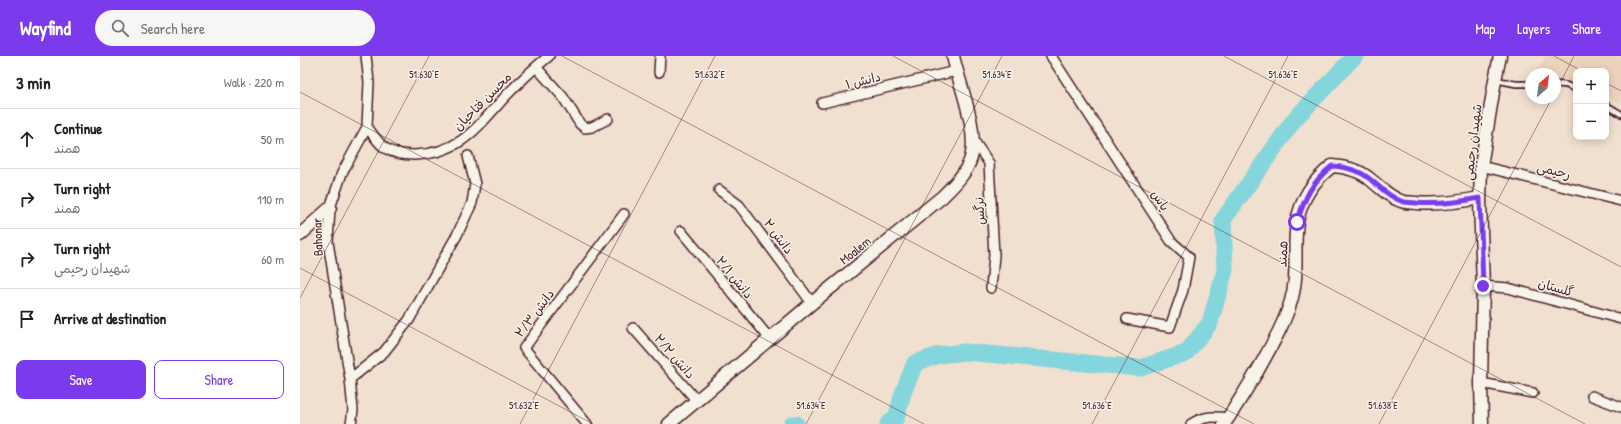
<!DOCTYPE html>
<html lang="en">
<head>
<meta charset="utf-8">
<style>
  :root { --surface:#fff; --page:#f6f6f6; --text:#202124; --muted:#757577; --line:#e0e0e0; --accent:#7c3aed }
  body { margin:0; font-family:"Patrick Hand","Playpen Sans Arabic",sans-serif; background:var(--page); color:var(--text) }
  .controls { position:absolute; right:12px; top:12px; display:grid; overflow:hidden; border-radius:8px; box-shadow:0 2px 10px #0003 }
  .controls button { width:36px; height:36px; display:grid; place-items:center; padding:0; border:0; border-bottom:1px solid var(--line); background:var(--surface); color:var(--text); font:20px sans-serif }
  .compass { position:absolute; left:1225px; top:12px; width:36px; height:36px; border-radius:50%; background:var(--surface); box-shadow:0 2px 10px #0003; rotate:28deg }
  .stop { position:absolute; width:12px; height:12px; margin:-9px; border:3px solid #7c3aed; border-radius:50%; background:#fff }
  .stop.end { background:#7c3aed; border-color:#fff; box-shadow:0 1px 4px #0008 }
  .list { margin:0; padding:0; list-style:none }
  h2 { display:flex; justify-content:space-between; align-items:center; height:52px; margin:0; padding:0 16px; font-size:17px }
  h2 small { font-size:13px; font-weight:400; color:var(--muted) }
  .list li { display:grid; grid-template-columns:26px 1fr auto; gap:12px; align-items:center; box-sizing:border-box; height:60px; padding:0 16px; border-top:1px solid var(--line) }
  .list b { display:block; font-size:15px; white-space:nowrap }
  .list p { margin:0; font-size:13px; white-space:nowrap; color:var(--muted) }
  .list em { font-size:13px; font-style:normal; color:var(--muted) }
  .actions { display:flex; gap:8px; padding:12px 16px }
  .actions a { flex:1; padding:9px 0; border:1px solid var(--accent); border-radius:8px; text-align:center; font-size:14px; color:var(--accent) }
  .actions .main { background:var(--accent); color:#fff }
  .icon { flex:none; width:22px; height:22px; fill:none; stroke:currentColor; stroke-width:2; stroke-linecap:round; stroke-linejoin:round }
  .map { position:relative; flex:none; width:1321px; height:368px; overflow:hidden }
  header { display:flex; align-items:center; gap:24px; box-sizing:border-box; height:56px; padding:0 20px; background:var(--accent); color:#fff }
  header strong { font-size:19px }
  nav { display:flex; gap:22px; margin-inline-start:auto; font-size:14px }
  .search { width:280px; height:36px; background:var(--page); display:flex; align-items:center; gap:10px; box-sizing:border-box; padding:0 14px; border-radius:22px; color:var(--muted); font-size:15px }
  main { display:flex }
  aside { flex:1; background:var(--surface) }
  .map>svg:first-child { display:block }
  .built { fill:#edd2be }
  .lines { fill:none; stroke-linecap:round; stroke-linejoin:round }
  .river { stroke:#84d5dc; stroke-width:17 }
  .lane-casing { stroke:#4a1f2b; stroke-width:8 }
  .street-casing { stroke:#4a1f2b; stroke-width:12 }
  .secondary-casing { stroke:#4a1f2b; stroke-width:15 }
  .lane { stroke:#f7f3e8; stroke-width:4.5 }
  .street { stroke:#f7f3e8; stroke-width:9 }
  .secondary { stroke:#f7f3e8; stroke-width:12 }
  .route { stroke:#7c3aed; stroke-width:5 }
  .ticks { fill:none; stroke:#4a1f2b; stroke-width:1; stroke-opacity:0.45 }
  .labels { text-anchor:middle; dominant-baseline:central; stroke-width:3; stroke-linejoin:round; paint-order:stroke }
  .street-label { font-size:13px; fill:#4a1f2b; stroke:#f7f3e8 }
  .ticks-label { font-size:10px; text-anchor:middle; fill:#4a1f2b; stroke:#f7f3e8; stroke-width:3; stroke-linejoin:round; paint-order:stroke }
</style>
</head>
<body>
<header>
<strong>Wayfind</strong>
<div class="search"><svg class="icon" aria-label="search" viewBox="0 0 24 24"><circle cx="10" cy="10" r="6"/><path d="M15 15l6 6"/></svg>Search here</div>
<nav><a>Map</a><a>Layers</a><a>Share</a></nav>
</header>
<main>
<aside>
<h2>3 min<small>Walk · 220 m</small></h2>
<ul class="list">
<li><svg class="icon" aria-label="ahead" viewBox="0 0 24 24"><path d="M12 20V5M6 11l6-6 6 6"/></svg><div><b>Continue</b><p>همند</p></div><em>50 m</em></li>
<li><svg class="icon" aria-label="right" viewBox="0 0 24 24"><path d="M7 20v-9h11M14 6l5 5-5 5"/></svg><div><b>Turn right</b><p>همند</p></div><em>110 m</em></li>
<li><svg class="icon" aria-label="right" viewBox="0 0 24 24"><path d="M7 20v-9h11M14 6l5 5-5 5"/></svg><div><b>Turn right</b><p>شهیدان رحیمی</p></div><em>60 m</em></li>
<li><svg class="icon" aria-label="arrive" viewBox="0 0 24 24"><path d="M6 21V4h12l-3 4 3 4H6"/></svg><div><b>Arrive at destination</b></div></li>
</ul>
<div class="actions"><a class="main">Save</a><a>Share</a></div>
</aside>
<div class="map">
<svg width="1321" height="368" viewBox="0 0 1321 368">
  <rect width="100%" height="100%" fill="#f1e0cf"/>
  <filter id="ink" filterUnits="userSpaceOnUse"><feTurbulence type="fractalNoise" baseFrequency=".025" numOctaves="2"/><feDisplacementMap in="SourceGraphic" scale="8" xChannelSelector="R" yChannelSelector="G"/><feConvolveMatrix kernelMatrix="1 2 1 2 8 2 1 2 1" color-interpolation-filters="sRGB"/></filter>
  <g filter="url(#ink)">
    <path class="built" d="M1246 0H1321V48L1306 39V15H1276V27L1255 21V18H1247L1237 15Z"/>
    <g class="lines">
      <path class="river" d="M492 368H496
        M588 368 596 362 603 337 615 307 639 299 665 296 840 312 886 297 910 267 925 214 923 164 994 64 1055 0"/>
      <g class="lane-casing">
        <path id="lane" d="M1196 24 1216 28H1231
          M1255 28 1266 29 1276 33
          M1306 49 1321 58"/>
      </g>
      <g class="street-casing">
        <path id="street" d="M751 0 871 185 889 201 883 234 870 271 827 263
          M236 11 263 41 280 68 285 72 292 71 308 63
          M359 16 360 0
          M522 47 656 15
          M67 71C72 77 78 87 85 92 94 98 104 99 114 99 160 97 176 73 204 42 218 27 233 13 249 0
          M672 82 689 107 694 199 691 232
          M1181 110 1321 145
          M419 134 439 149 512 247
          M381 175 470 283
          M1183 230 1208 232 1321 263
          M333 272 397 345
          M50 323 84 296 109 264 157 179 172 147 175 128 168 100
          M1181 327 1233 337
          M1292 340 1321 351
          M51 368 53 354 50 323 28 186 30 152 42 117 67 71 69 26 66 0
          M287 368 224 292 324 158
          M891 368C904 360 914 360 928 362"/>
      </g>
      <g class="secondary-casing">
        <path id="secondary" d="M0 179 30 152
          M369 368 512 247 642 141C653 130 666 118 671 102 679 74 659 28 653 0
          M924 368C936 351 947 332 958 314 970 292 984 269 991 245 999 219 993 192 997 166 1001 143 1014 124 1032 110 1047 111 1060 114 1071 124 1081 132 1089 141 1101 145 1105 147 1111 146 1116 147 1138 149 1159 146 1180 142
          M1182 368 1181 327 1183 230 1180 146 1181 110 1195 24 1200 0"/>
      </g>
      <use href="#lane" class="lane"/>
      <use href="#street" class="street"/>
      <use href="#secondary" class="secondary"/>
    </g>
  </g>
  <g class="lines" filter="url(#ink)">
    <path class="route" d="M997 166C1005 141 1012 126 1032 110 1047 111 1060 114 1071 124 1081 132 1089 141 1101 145 1105 147 1111 146 1116 147 1138 149 1159 146 1180 142L1183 230"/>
  </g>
  <path class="ticks" d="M262 0 954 368M593 0 1285 368M924 0 1321 211M1254 0 1282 15M1306 27 1321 35M0 36 624 368M1255 37 1274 0M0 212 293 368M0 242 129 0M220 368 415 0M506 368 702 0M792 368 988 0M1079 368 1252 42"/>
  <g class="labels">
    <g class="street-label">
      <text transform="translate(563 24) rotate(-14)">دانش ۱</text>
      <text transform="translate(182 45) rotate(-45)">محسن فتاحیان</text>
      <text transform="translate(1172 86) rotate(-83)">شهیدان رحیمی</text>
      <text transform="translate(1254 114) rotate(15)">رحیمی</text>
      <text transform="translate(861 144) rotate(57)">یاس</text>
      <text transform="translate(679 155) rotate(-93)">نرگس</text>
      <text transform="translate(479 180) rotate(53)">دانش ۲</text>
      <text transform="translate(17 181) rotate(-92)">Bahonar</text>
      <text transform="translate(555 194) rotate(-39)">Moalem</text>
      <text transform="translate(982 198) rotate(-88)">همند</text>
      <text transform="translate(435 221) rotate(51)">دانش ۲/۱</text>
      <text transform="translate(1256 231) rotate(16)">گلستان</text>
      <text transform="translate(234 257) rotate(-53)">دانش ۲/۳</text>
      <text transform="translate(375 300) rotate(49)">دانش ۲/۲</text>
    </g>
  </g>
  <g class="ticks-label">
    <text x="124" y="22">51.630°E</text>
    <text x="410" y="22">51.632°E</text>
    <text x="697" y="22">51.634°E</text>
    <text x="983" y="22">51.636°E</text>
    <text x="224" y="353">51.632°E</text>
    <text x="511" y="353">51.634°E</text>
    <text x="797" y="353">51.636°E</text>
    <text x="1083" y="353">51.638°E</text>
  </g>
</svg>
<div class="controls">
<button>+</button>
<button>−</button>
</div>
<svg class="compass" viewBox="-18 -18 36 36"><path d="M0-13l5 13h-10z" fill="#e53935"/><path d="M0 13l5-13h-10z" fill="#757577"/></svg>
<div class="stop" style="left:997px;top:166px"></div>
<div class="stop end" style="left:1183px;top:230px"></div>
</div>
</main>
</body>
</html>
